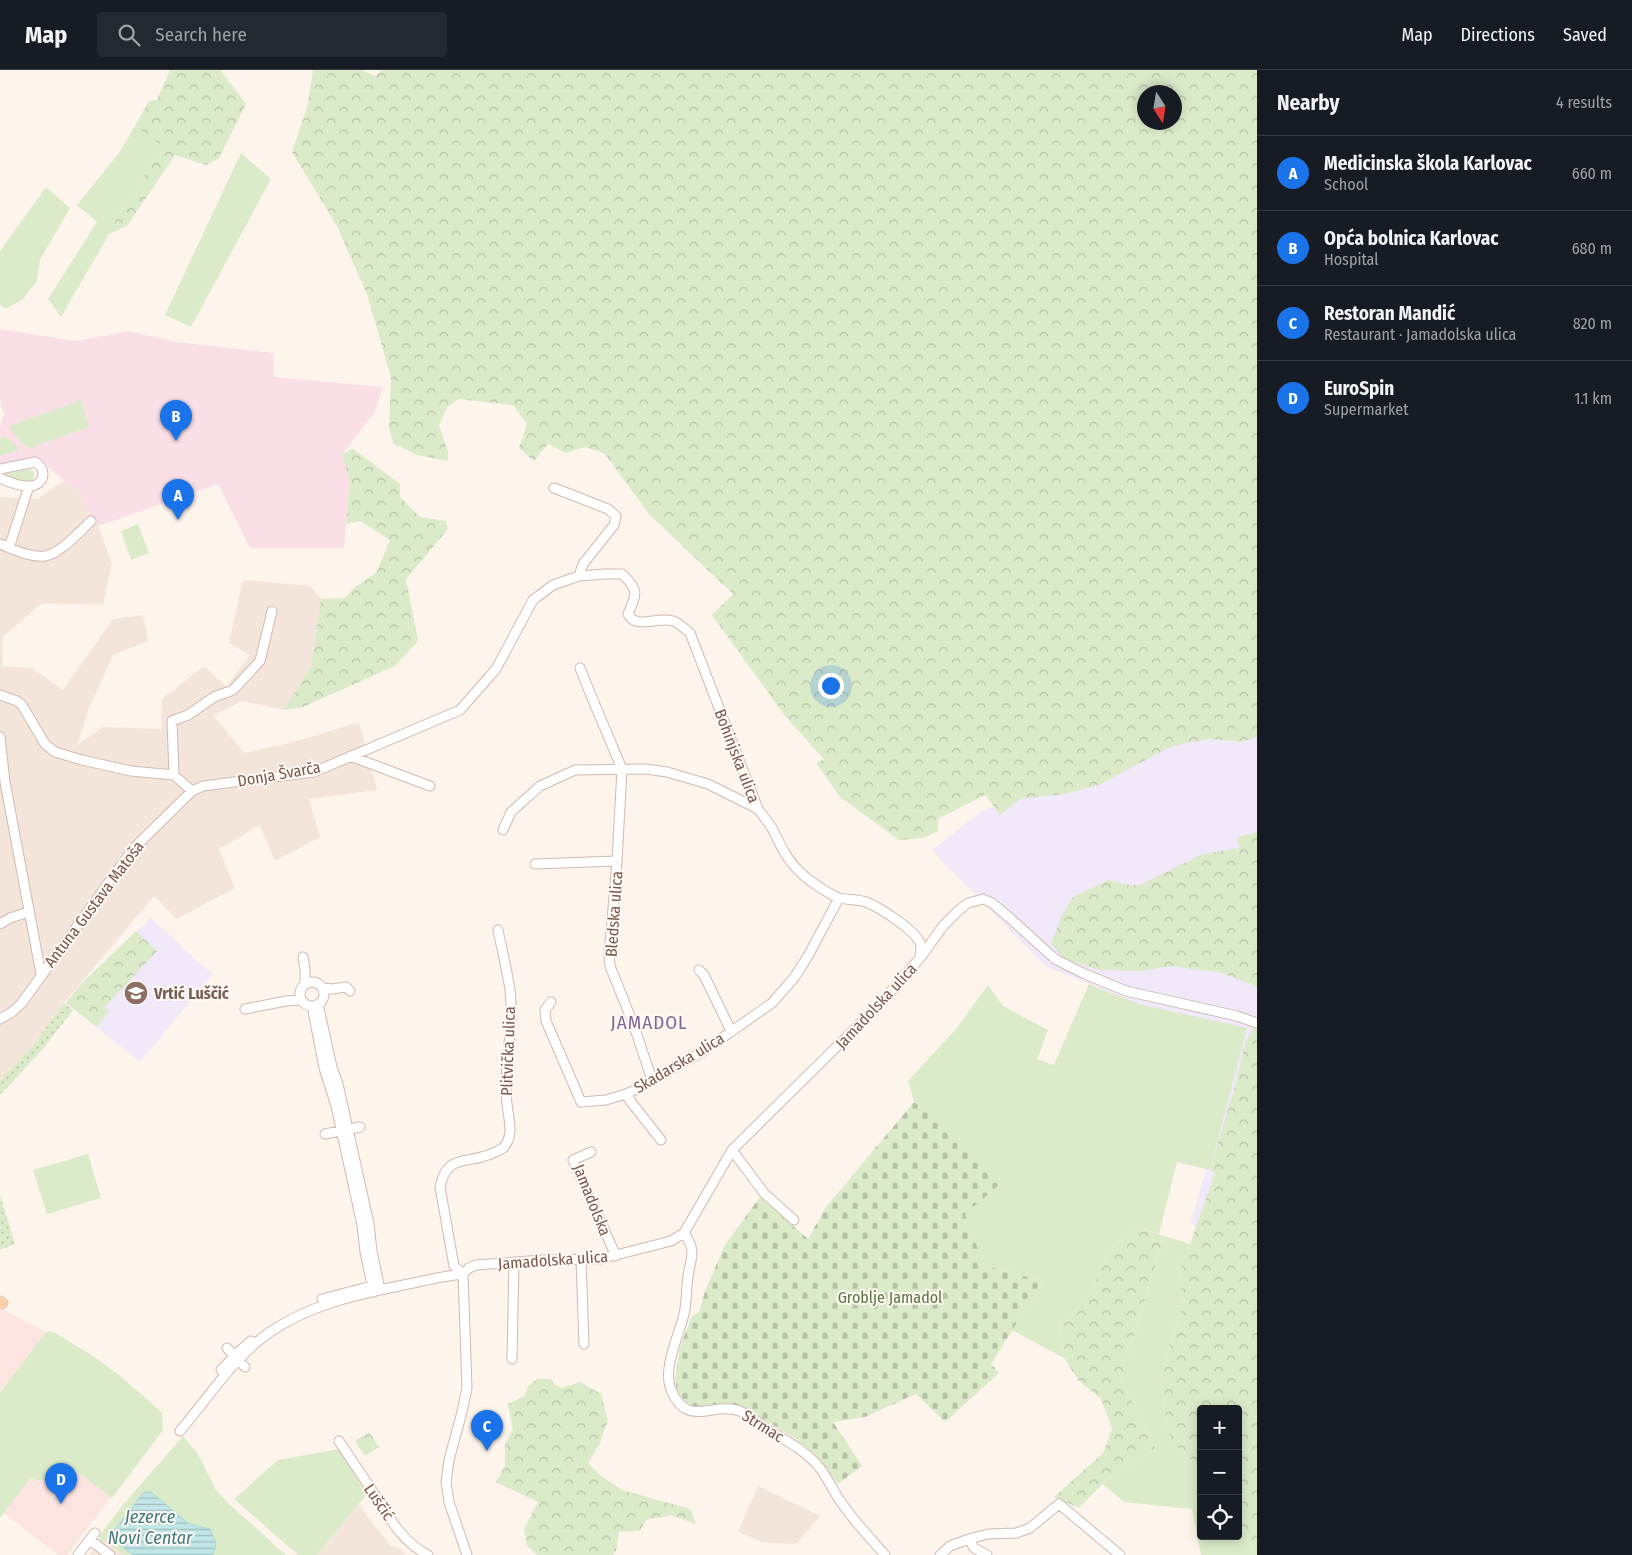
<!DOCTYPE html>
<html lang="en">
<head>
<meta charset="utf-8">
<style>
  :root { --surface:#171b24; --page:#242831; --text:#f1f3f6; --muted:#9ea1a6; --line:#363941; --accent:#1a73e8 }
  body { margin:0; font-family:"Fira Sans Condensed",sans-serif; background:var(--page); color:var(--text) }
  .controls { position:absolute; right:15px; bottom:15px; display:grid; overflow:hidden; border-radius:5px; box-shadow:0 2px 12px #0003 }
  .controls button { width:45px; height:45px; display:grid; place-items:center; padding:0; border:0; border-bottom:1px solid var(--line); background:var(--surface); color:var(--text); font:25px sans-serif }
  .compass { position:absolute; left:1137px; top:15px; width:45px; height:45px; border-radius:50%; background:var(--surface); box-shadow:0 2px 12px #0003; rotate:168deg }
  .you { position:absolute; left:830px; top:615px; width:18px; height:18px; margin:-12px; border:4px solid #fff; border-radius:50%; background:#1a73e8; box-shadow:0 0 0 8px #1a73e833 }
  .badge { display:grid; place-items:center; width:32px; height:32px; border-radius:50%; background:var(--accent); color:#fff; font-size:16px; font-weight:700 }
  .pin { position:absolute; translate:-50% -41px; filter:drop-shadow(0 1px 2px #0008) }
  .pin::after { content:''; position:absolute; top:26px; width:18px; height:15px; background:inherit; clip-path:polygon(0 0,100% 0,50% 100%) }
  .list { margin:0; padding:0; list-style:none }
  h2 { display:flex; justify-content:space-between; align-items:center; height:65px; margin:0; padding:0 20px; font-size:21px }
  h2 small { font-size:16px; font-weight:400; color:var(--muted) }
  .list li { display:grid; grid-template-columns:32px 1fr auto; gap:15px; align-items:center; box-sizing:border-box; height:75px; padding:0 20px; border-top:1px solid var(--line) }
  .list b { display:block; font-size:19px; white-space:nowrap }
  .list p { margin:0; font-size:16px; white-space:nowrap; color:var(--muted) }
  .list em { font-size:16px; font-style:normal; color:var(--muted) }
  .icon { flex:none; width:28px; height:28px; fill:none; stroke:currentColor; stroke-width:2; stroke-linecap:round; stroke-linejoin:round }
  .map { position:relative; flex:none; width:1257px; height:1485px; overflow:hidden }
  header { display:flex; align-items:center; gap:30px; box-sizing:border-box; height:70px; padding:0 25px; background:var(--surface); border-bottom:1px solid var(--line) }
  header strong { font-size:24px }
  nav { display:flex; gap:28px; margin-inline-start:auto; font-size:18px }
  .search { width:350px; height:45px; background:var(--page); display:flex; align-items:center; gap:12px; box-sizing:border-box; padding:0 18px; border-radius:5px; color:var(--muted); font-size:19px }
  main { display:flex }
  aside { flex:1; background:var(--surface) }
  .map>svg:first-child { display:block }
  .residential { fill:#f4e5db }
  .commercial { fill:#fce5e1 }
  .education { fill:#f1e8f9 }
  .medical { fill:#fae0e6 }
  .grass { fill:#dbebca }
  .forest { fill:url(#forest-crowns); fill-rule:evenodd }
  .cemetery { fill:url(#cemetery-stones) }
  .garden { fill:url(#garden-dots) }
  .water { fill:url(#water-rules); stroke:#a6d7d8 }
  .lines { fill:none; stroke-linecap:round; stroke-linejoin:round }
  .minor-casing { stroke:#d0bab1; stroke-width:11 }
  .major-casing { stroke:#d9d0cd; stroke-width:13 }
  .minor { stroke:#fff; stroke-width:9 }
  .major { stroke:#f9d0a7; stroke-width:11 }
  .labels { text-anchor:middle; dominant-baseline:central; stroke-width:4; stroke-linejoin:round; paint-order:stroke }
  .street-label { font-size:16px; fill:#79584e; stroke:#fff9f3 }
  .education-label { font-size:16px; font-weight:bold; fill:#785e54; stroke:#fff9f3; text-anchor:start }
  .park-label { font-size:16px; fill:#597843; stroke:#fff9f3 }
  .water-label { font-size:18px; font-style:italic; fill:#417a7d; stroke:#fff9f3 }
  .quarter-label { font-size:19px; letter-spacing:1px; fill:#7f6694; stroke:#fff9f3 }
</style>
</head>
<body>
<header>
<strong>Map</strong>
<div class="search"><svg class="icon" aria-label="search" viewBox="0 0 24 24"><circle cx="10" cy="10" r="6"/><path d="M15 15l6 6"/></svg>Search here</div>
<nav><a>Map</a><a>Directions</a><a>Saved</a></nav>
</header>
<main>
<div class="map">
<svg width="1257" height="1485" viewBox="0 0 1257 1485">
  <defs>
    <pattern id="forest-crowns" width="20" height="18" patternUnits="userSpaceOnUse" patternTransform="scale(1.25)"><rect width="20" height="18" fill="#dbebca"/><path d="M2 6a3 3 0 1 1 6 0M12 15a3 3 0 1 1 6 0" fill="none" stroke="#b6c1a6"/></pattern>
    <pattern id="cemetery-stones" width="16" height="16" patternUnits="userSpaceOnUse" patternTransform="scale(1.25)"><rect width="16" height="16" fill="#dbebca"/><path d="M2 7V4a2 2 0 0 1 4 0v3zM10 15v-3a2 2 0 0 1 4 0v3z" fill="#b6c1a6"/></pattern>
    <pattern id="garden-dots" width="8" height="8" patternUnits="userSpaceOnUse" patternTransform="scale(1.25)"><rect width="8" height="8" fill="#dbebca"/><path d="M2 2h.1M6 6h.1" fill="none" stroke="#b6c1a6" stroke-width="1.8" stroke-linecap="round"/></pattern>
    <pattern id="water-rules" width="6" height="5" patternUnits="userSpaceOnUse" patternTransform="scale(1.25)"><rect width="6" height="5" fill="#c0e6e7"/><path d="M0 2.5h6" fill="none" stroke="#a1bdbd"/></pattern>
  </defs>
  <rect width="100%" height="100%" fill="#fdf4ec"/>
  <path class="residential" d="M64 411 77 419 98 456 112 494 103 535 42 533 3 567 2 596 32 598 63 620 113 549 143 545 148 571 113 585 89 638 77 675 103 657 161 659 162 629 204 596 226 617 250 585 229 573 243 510 310 516 321 529 311 596 284 640 242 631 213 645 244 683 294 672 359 652 377 720 309 729 320 767 275 791 260 755 219 779 235 818 177 849 154 826 64 933 33 976 0 1011V427L37 429Z
    M758 1416 820 1446 797 1473 792 1474 762 1472 738 1462Z
    M359 1434 366 1445 390 1475 401 1479 406 1485H317Z
    M105 1464 131 1485H89Z"/>
  <path class="commercial" d="M0 1238 46 1262 0 1321Z
    M67 1394 111 1427 67 1485H58L4 1443 30 1409 53 1412Z"/>
  <path class="education" d="M1257 646V1199L1191 1153 1246 958 1139 934 1045 896 932 780 982 741Z
    M151 848 197 891 213 904 140 992 66 933 82 913Z"/>
  <path class="medical" d="M0 259 76 271 129 261 176 272 273 283 274 307 383 317 374 343 342 385 350 411 344 478H250L218 414 98 456 77 419 64 411 45 394 36 390 0 398V357L4 344 0 332Z"/>
  <path class="grass" d="M135 56 165 76 113 154 127 156 109 164 61 247 48 229 97 152 77 135 119 83Z
    M241 83 271 109 191 257 165 245Z
    M46 117 70 138 40 190 37 211 23 229 6 239 0 235V181Z
    M81 330 89 357 30 378C21 376 14 364 9 356Z
    M5 366 18 377V380L0 386V369Z
    M27 399 32 400 34 402 33 410C23 413 11 409 1 405Z
    M138 454 149 483 131 490 121 461Z
    M1089 914 1139 934 1247 958 1210 1100 1177 1092 1159 1164 1137 1157 1111 1179 1083 1239 1060 1253 1064 1288 1012 1260 1043 1211 984 1195 964 1144 999 1115 914 1032 908 1011 956 959 988 915 1003 936 1048 960 1037 989 1054 995Z
    M88 1084 101 1128 47 1144 33 1100Z
    M1164 1166 1190 1174 1180 1202 1183 1236 1171 1271 1160 1310 1167 1356 1172 1373 1201 1398V1466H1238V1456L1257 1485H1201L1192 1439 1124 1432 1103 1414 1109 1407 1156 1379 1121 1310Z
    M49 1261C58 1263 66 1269 73 1274 106 1292 134 1317 162 1343L163 1360 112 1428 67 1394 53 1412 30 1409 0 1448V1322L46 1262Z
    M183 1366 198 1384 216 1420 228 1433 286 1485H213L216 1474 195 1456 189 1454 151 1422 113 1469 133 1485H123L106 1471 100 1472V1465L122 1436Z
    M339 1379 367 1424 317 1485H298L234 1429 278 1390Z"/>
  <path class="forest" d="M170 0H220L246 34 219 88 206 95 175 85 127 156 113 154 164 77 135 56 149 31 157 30Z
    M313 0H362L375 6 382 0H1257V667L1241 672 1212 669 1190 672 1168 678 1099 715 1065 724 1020 729 1000 745 985 725 938 749V761L923 768 899 770 840 727 816 693 824 689 785 646 712 545 733 524 649 444 604 383 585 377 566 383 548 374 534 391 519 378 527 354 513 335 459 329 447 337 439 355 448 382V391L417 385 394 374 389 359 391 307 367 224 337 156 292 82 308 34ZM1144 22H1174V52H1144Z
    M352 378 400 414V427L420 447 446 451 448 459 406 509 418 571 395 596 303 637 284 640 311 596 321 529 345 528 355 517 376 503 390 470 360 451 346 454 350 411 342 385Z
    M1257 762V917L1222 903 1171 896 1142 901 1099 900 1064 888 1051 874 1062 845 1073 827 1108 810 1129 815H1140L1203 784 1239 778 1237 767Z
    M136 861 157 881 105 937 109 941 97 957 66 933 82 913Z
    M1257 955V1485L1238 1456V1339H1201V1398L1172 1373 1167 1356 1160 1310 1171 1271 1183 1236 1180 1202 1215 1103 1210 1100 1235 1016 1246 970Z
    M1137 1157 1164 1166 1121 1310 1156 1379 1109 1407 1079 1438 1054 1427 1103 1383 1112 1359 1101 1329 1078 1310 1064 1288 1060 1253 1083 1239 1111 1179Z
    M537 1309H551L554 1314 561 1318 580 1312 601 1324 608 1350 600 1373 588 1393 601 1406 622 1420 690 1439 696 1454 671 1445 646 1450 640 1461 619 1462 616 1481 613 1485H537L527 1476 524 1459 538 1432 496 1412 505 1396V1373L513 1360 508 1334 524 1326 528 1316Z
    M369 1362 379 1377 365 1386 355 1371Z"/>
  <path class="cemetery" d="M914 1032 951 1059 999 1115 965 1144 984 1195 1043 1211 991 1294 999 1303 945 1352 916 1324 865 1347 833 1352 862 1396 838 1414 823 1394 798 1370 755 1344 732 1335 695 1337 684 1331 677 1320 675 1309 680 1277 692 1246 699 1242 705 1221 725 1175 760 1127 808 1169 826 1137Z"/>
  <path class="garden" d="M64 933 73 940 42 980 0 1025V1011L33 976Z
    M0 1125 15 1174 0 1180Z"/>
  <path class="water" d="M144 1422H151L189 1454 210 1459 216 1474 213 1485H133L113 1469 112 1463Z"/>
  <g class="lines">
    <g class="minor-casing">
      <path id="minor" d="M0 399 35 392C49 400 43 417 28 416 19 416 8 412 0 408
        M554 418 608 439 616 446 614 455 583 494 579 506
        M0 474C13 479 30 488 45 486 61 483 79 462 91 451
        M9 478 29 416
        M580 598 590 623 622 699 617 791 609 885 610 896 634 956 652 1010
        M0 625 17 631 22 635 45 674 55 682 82 690 131 701 174 705 192 721
        M0 667 5 712 41 904
        M350 686 430 716
        M174 705 172 651 188 645 214 627 233 620 260 591 272 541
        M503 760 511 742 540 716 575 700 646 699 667 702 708 714 758 739
        M535 794 617 791
        M0 854 10 848 29 842
        M303 887 305 899V913
        M699 900 704 905 731 961
        M300 924a12 12 0 1 1 24 0a12 12 0 1 1-24 0Z
        M323 918 332 919 346 917 350 921
        M551 932 545 940 546 951 581 1032 606 1030 626 1024 639 1018 702 982 772 933 794 908 808 886 839 828
        M318 934 332 997 338 1014 369 1154 372 1181 379 1215 374 1222
        M312 936 324 998 336 1036 362 1155 365 1182 371 1210 379 1215
        M245 939 286 931 301 930
        M0 949 12 942 21 934 133 779 192 721 203 716 314 702 460 640 496 599 533 530 553 515 579 506 605 504H622C639 520 637 523 628 544 636 560 657 546 673 551 679 553 685 559 690 563L758 739C763 746 768 752 772 758 781 776 786 789 801 803 808 810 830 825 839 828 848 830 857 829 866 832 879 837 915 860 920 873 922 878 921 883 920 888
        M626 1024 631 1032 661 1070
        M325 1064 360 1057
        M732 1080 764 1123 794 1150
        M591 1082 573 1090 616 1186
        M684 1163C697 1182 691 1186 688 1206 686 1219 687 1232 684 1244 679 1266 661 1300 672 1322 689 1359 715 1330 742 1342 751 1346 759 1353 767 1359 785 1370 805 1380 819 1397 828 1408 833 1421 841 1432 854 1451 870 1468 885 1485
        M581 1190 584 1274
        M463 1204 454 1196 440 1117C447 1082 469 1095 493 1083 496 1082 500 1080 503 1078 513 1067 510 1054 508 1042 501 1001 515 961 510 920 507 900 502 880 498 860
        M322 1229 364 1218 378 1216
        M227 1278 245 1297
        M512 1289 514 1192
        M221 1300 235 1285 251 1271
        M180 1361C209 1327 233 1288 270 1262 308 1236 354 1225 399 1216 420 1212 441 1206 463 1204
        M339 1371C350 1388 362 1405 373 1422 388 1446 402 1472 428 1485
        M969 1469 988 1464 1016 1463 1030 1458 1059 1434 1120 1485
        M90 1470 110 1485
        M78 1485 95 1463
        M467 1485 449 1432 446 1412 449 1390 462 1342 467 1318 463 1204 469 1198 476 1195 542 1190 600 1189 671 1171 684 1163 732 1080 879 935 920 888 943 856 958 841 968 833 983 829 992 833 1011 849 1055 889 1085 904 1126 921 1237 946 1257 953
        M940 1485 950 1476 969 1469 974 1478 987 1485"/>
    </g>
    <g class="major-casing">
      <path id="major" d="M0 1232 2 1233"/>
    </g>
    <use href="#minor" class="minor"/>
    <use href="#major" class="major"/>
  </g>
  <defs>
    <g id="school-disc" transform="scale(1.25)"><circle r="9.5" fill="#8d6e63" stroke="#fff9f3"/><path d="M0-5L7-2L0 1L-7-2ZM-4 1L0 2.5L4 1V4Q0 6-4 4Z" fill="#fff"/></g>
  </defs>
  <g fill-rule="evenodd">
    <use href="#school-disc" x="136" y="923"/>
  </g>
  <g class="labels">
    <g class="street-label">
      <text transform="translate(737 686) rotate(69)">Bohinjska ulica</text>
      <text transform="translate(279 704) rotate(-10)">Donja Švarča</text>
      <text transform="translate(94 834) rotate(-53)">Antuna Gustava Matoša</text>
      <text transform="translate(614 844) rotate(-86)">Bledska ulica</text>
      <text transform="translate(876 936) rotate(-47)">Jamadolska ulica</text>
      <text transform="translate(508 981) rotate(-88)">Plitvička ulica</text>
      <text transform="translate(679 993) rotate(-31)">Skadarska ulica</text>
      <text transform="translate(592 1130) rotate(68)">Jamadolska</text>
      <text transform="translate(553 1190) rotate(-4)">Jamadolska ulica</text>
      <text transform="translate(763 1356) rotate(32)">Strmac</text>
      <text transform="translate(379 1432) rotate(56)">Luščić</text>
    </g>
    <g class="education-label">
      <text x="154" y="923">Vrtić Luščić</text>
    </g>
    <g class="park-label">
      <text x="890" y="1227">Groblje Jamadol</text>
    </g>
    <g class="water-label">
      <text x="150" y="1447">Jezerce<tspan x="150" dy="21">Novi Centar</tspan></text>
    </g>
    <g class="quarter-label">
      <text x="649" y="952">JAMADOL</text>
    </g>
  </g>
</svg>
<div class="controls">
<button>+</button>
<button>−</button>
<button><svg class="icon" aria-label="locate" viewBox="0 0 24 24"><circle cx="12" cy="12" r="6"/><path d="M12 2v4M12 18v4M2 12h4M18 12h4"/></svg></button>
</div>
<svg class="compass" viewBox="-18 -18 36 36"><path d="M0-13l5 13h-10z" fill="#e53935"/><path d="M0 13l5-13h-10z" fill="#9ea1a6"/></svg>
<div class="you"></div>
<div class="pin badge" style="left:178px;top:450px">A</div>
<div class="pin badge" style="left:176px;top:371px">B</div>
<div class="pin badge" style="left:487px;top:1381px">C</div>
<div class="pin badge" style="left:61px;top:1434px">D</div>
</div>
<aside>
<h2>Nearby<small>4 results</small></h2>
<ul class="list">
<li><span class="badge">A</span><div><b>Medicinska škola Karlovac</b><p>School</p></div><em>660 m</em></li>
<li><span class="badge">B</span><div><b>Opća bolnica Karlovac</b><p>Hospital</p></div><em>680 m</em></li>
<li><span class="badge">C</span><div><b>Restoran Mandić</b><p>Restaurant · Jamadolska ulica</p></div><em>820 m</em></li>
<li><span class="badge">D</span><div><b>EuroSpin</b><p>Supermarket</p></div><em>1.1 km</em></li>
</ul>
</aside>
</main>
</body>
</html>
